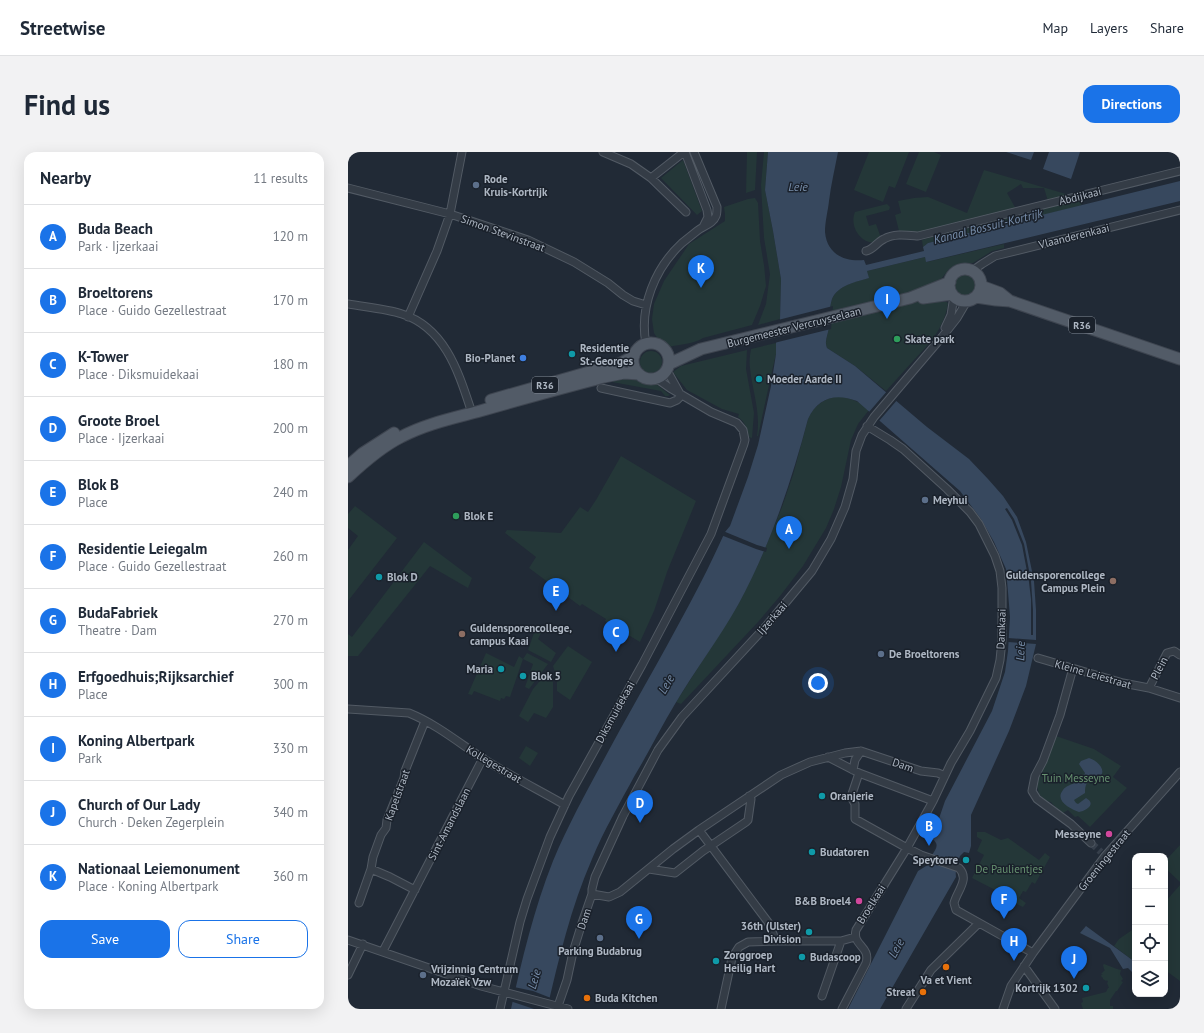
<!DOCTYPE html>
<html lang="en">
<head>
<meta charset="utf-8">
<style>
  :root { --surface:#fff; --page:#f2f2f3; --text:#1f2937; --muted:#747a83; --line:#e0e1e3; --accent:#1a73e8 }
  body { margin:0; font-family:"PT Sans",sans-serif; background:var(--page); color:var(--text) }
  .controls { position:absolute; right:12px; bottom:12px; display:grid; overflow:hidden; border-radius:8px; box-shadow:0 4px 16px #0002 }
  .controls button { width:36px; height:36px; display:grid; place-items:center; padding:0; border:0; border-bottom:1px solid var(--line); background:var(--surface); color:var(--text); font:20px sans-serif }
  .you { position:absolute; left:470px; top:531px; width:14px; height:14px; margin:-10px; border:3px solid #fff; border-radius:50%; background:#1a73e8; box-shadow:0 0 0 6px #1a73e833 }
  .badge { display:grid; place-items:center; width:26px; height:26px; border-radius:50%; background:var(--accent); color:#fff; font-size:13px; font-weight:700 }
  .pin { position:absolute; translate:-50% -33px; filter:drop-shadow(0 1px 2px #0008) }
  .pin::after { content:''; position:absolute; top:21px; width:14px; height:12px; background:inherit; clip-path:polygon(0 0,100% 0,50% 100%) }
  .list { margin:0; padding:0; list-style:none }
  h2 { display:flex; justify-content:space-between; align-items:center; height:52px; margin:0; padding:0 16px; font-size:17px }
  h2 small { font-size:13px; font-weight:400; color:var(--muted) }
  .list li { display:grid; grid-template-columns:26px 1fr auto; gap:12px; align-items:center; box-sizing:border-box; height:64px; padding:0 16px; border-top:1px solid var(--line) }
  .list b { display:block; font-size:15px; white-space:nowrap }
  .list p { margin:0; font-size:13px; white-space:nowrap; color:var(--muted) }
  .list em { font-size:13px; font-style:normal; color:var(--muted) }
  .actions { display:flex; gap:8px; padding:12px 16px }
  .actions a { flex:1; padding:9px 0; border:1px solid var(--accent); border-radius:12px; text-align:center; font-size:14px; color:var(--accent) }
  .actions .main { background:var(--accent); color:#fff }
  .icon { flex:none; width:22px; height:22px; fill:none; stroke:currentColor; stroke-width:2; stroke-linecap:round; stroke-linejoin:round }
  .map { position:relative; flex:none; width:832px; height:857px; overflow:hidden; border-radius:12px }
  header { display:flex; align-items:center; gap:24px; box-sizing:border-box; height:56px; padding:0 20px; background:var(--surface); border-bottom:1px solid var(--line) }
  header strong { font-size:19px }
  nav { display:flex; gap:22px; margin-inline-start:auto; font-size:14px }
  .intro { display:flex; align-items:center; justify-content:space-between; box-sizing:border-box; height:96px; padding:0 24px }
  h1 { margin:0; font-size:28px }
  .button { padding:10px 18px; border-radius:12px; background:var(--accent); color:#fff; font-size:14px; font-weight:700 }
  main { display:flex; gap:24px; padding:0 24px }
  aside { flex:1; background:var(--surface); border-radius:12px; box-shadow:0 4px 16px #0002 }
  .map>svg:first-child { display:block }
  .green { fill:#243738 }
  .water { fill:#37485e }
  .pier { fill:#212a36 }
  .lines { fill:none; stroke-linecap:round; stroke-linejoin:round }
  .street-tunnel { stroke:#363f4b; stroke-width:7; stroke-dasharray:7 3.5; stroke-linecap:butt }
  .street-casing { stroke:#525a64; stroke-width:9 }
  .primary-casing { stroke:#3e4550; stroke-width:13 }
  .street { stroke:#343c46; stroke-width:7 }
  .primary { stroke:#525b67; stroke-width:11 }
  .service-dot { fill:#5c6f8a; stroke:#1a212b; stroke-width:1.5 }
  .leisure-dot { fill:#2e9e5b; stroke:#1a212b; stroke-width:1.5 }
  .culture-dot { fill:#0f9aa8; stroke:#1a212b; stroke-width:1.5 }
  .shop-dot { fill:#3f7fe0; stroke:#1a212b; stroke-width:1.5 }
  .education-dot { fill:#8d6e63; stroke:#1a212b; stroke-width:1.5 }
  .hotel-dot { fill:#d1479c; stroke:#1a212b; stroke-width:1.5 }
  .food-dot { fill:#e8710a; stroke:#1a212b; stroke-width:1.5 }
  .labels { text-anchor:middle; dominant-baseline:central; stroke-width:3; stroke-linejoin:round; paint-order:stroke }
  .shield { fill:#1a212b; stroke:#828a95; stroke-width:1 }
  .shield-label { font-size:10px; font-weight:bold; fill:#aeb7c3 }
  .poi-label { font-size:11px; font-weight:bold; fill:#aeb7c3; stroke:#1a212b; text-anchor:start }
  .street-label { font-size:11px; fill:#aeb7c3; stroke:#1a212b }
  .park-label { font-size:11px; fill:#679270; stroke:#1a212b }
  .water-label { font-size:12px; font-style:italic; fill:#788eaa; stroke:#1a212b }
</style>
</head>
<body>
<header>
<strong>Streetwise</strong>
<nav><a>Map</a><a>Layers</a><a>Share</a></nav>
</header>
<div class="intro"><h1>Find us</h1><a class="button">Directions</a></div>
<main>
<aside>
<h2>Nearby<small>11 results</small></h2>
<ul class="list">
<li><span class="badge">A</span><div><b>Buda Beach</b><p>Park · Ijzerkaai</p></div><em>120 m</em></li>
<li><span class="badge">B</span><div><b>Broeltorens</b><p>Place · Guido Gezellestraat</p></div><em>170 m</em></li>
<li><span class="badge">C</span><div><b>K-Tower</b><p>Place · Diksmuidekaai</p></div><em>180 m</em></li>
<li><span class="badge">D</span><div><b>Groote Broel</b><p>Place · Ijzerkaai</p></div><em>200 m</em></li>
<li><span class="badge">E</span><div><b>Blok B</b><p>Place</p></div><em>240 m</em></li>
<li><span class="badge">F</span><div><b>Residentie Leiegalm</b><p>Place · Guido Gezellestraat</p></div><em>260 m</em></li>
<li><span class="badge">G</span><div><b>BudaFabriek</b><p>Theatre · Dam</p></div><em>270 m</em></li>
<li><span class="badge">H</span><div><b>Erfgoedhuis;Rijksarchief</b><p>Place</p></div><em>300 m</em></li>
<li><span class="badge">I</span><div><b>Koning Albertpark</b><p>Park</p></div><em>330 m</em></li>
<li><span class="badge">J</span><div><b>Church of Our Lady</b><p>Church · Deken Zegerplein</p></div><em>340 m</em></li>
<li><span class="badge">K</span><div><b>Nationaal Leiemonument</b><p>Place · Koning Albertpark</p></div><em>360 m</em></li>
</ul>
<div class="actions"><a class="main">Save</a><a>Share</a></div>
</aside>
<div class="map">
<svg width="832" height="857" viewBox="0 0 832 857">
  <rect width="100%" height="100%" fill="#212a36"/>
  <path class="green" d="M399 0H409L407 38 398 41Z
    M416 0H420L417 38 425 79 433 127 432 167 410 173 418 152 422 122 416 86 413 33Z
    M521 0H561L547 36 541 34 535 50 506 38Z
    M571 0H586L593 3 578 40 558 32Z
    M335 8 354 59 349 63 313 26Z
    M636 18 718 42 720 44 700 49 696 36H675L673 32 659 41 668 57 568 82 558 81 551 79 547 63 553 61 550 49 566 46 580 45 619 61Z
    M739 45 732 54 580 91 575 95 574 88 600 80 613 79 630 72Z
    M407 46 410 51 412 89 416 113 418 134 412 154 404 173 355 186C346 192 332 192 321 195L310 187 306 181 304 167 306 152 316 129 341 92 377 69V62L376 55 400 47Z
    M539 52 542 55 541 58 518 64 521 74 528 72 533 86C531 87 529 89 527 90 525 91 523 90 521 90 509 86 502 72 507 60Z
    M656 92V96L644 99 625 111H614L608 113 601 117 594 126 587 130 593 150H599L600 152C595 178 582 191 565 209 556 219 547 229 538 239L507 214 479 196C476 189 480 183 481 175 482 167 481 156 484 147 490 133 507 130 520 126L519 119 577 105 579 110Z
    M606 133a11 11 0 1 1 22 0a11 11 0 1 1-22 0Z
    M428 191V202L424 219 410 284H409C413 260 404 238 402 216 401 209 402 203 403 197Z
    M399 198 398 217 406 261 404 286 401 285C400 277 397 270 390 265L391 262 374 257 339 238 325 220 333 214Z
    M292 210a11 11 0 1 1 22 0a11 11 0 1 1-22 0Z
    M280 226H284L296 232H308L322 243 320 244H317L313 239 264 230 265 229Z
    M489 244C503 246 511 249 521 258L510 272 503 288 493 335 486 357 478 376 455 414 432 444 410 470 333 552 328 550 390 453 413 406 434 355 445 323 460 267C466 253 475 248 489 244Z
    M273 304 348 349 319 420 306 459 292 490 257 469 258 467 234 452 232 454 181 416 188 405 157 381 159 378 213 381 232 355 240 360 248 348Z
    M7 354 49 386 0 449V398L10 384 0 376V362Z
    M76 390 124 426 120 436 82 414 10 504H0V482L4 485Z
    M187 478 193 481 190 487 208 501 203 510 180 498Z
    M220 494 244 510 222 548 209 539V526L205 514Z
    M138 501 166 515 171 504 175 507 179 501 200 512 181 537 177 535 185 512 175 507 162 545 158 544 156 547 153 546 152 549 126 539 124 543 120 542Z
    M201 518 205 528V555L198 566 186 561 180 570 171 564 185 537Z
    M708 584 746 597 773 614 765 625 779 636 742 675 730 664 727 665 720 658 715 661 708 656 703 650 698 649 691 642 689 634 690 627Z
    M178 594 190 601 182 614 171 606Z
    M629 680H637L653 688 660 686 691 708 697 701 702 705 687 732 684 730 678 740 675 739 671 746 678 751 675 755 658 747 654 753 650 751 655 742 624 726 636 703 629 699 634 688 629 685Z
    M832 693V730L817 716V709Z
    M832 733V829L817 818V750Z
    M787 776V810L766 794 771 787Z
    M756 812 769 817 773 818 772 822 775 827 773 829 775 830 769 839H768L762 848V854H765V857H735L733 851 735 850 734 846 758 840 760 836H761L759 831 760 830 759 828 758 829 755 827V825L754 826 753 823 755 822H753L757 818 756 817 755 813Z"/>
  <path class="water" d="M420 0H490C487 16 483 32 481 49 480 59 477 69 477 80 479 102 496 110 516 108L518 113 576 99 575 95 580 91 832 29V49L578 110 577 105 519 119 521 126C508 130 490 133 484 147 481 156 482 166 481 175 480 183 476 189 479 196L507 214 579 275 621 307 640 327 655 344 669 365 678 390 686 429 688 458V492L678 534 661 579 623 663V694L621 701 616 700 612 704C609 711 607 718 608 725L532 857H500L570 719 583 711 584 703C588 697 592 692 584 687L597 649 644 559 657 520 660 499 662 465 660 440 658 417 646 390 633 367 612 339 509 249C488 241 470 245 460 267 443 331 422 394 390 453 371 487 347 518 327 552 313 575 301 600 287 623 272 651 256 678 244 707 223 755 211 806 199 857H163C174 807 186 757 205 709 221 671 241 635 261 598 291 543 323 488 352 432 361 415 369 397 377 380L382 374 400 325 410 293 423 234 428 202V191L432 167 433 127 425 79 417 38Z
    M658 0H686L683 8Z
    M701 0H732L723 27 695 17Z
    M741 606C749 608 760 619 751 625 747 628 742 626 739 631 737 634 737 637 737 641L726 648 728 651 730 652 738 646C749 652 738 659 731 660 723 657 706 649 715 638 721 630 733 633 737 621L731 612 733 609Z
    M738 774 787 810V817L784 820 780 816 775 817 762 796 732 781Z"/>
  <path class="pier" d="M485 154 483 177 426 191 430 168Z
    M540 238 550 247 531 269 521 260Z
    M659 356 666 367 676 392 683 429 685 458V483H683V447L681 430 674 393 664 368 657 357Z
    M375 379 409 393 419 396 418 400 408 397 373 383Z
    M660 486 688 488V492L660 490Z
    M166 835 185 839 203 846 200 857H186L162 849Z"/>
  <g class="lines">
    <path class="street-tunnel" d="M743 691 753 700"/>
    <g class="street-casing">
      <path id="street" d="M255 0 283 12 303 26 338 60
        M337 0 359 58 360 65 355 75
        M303 26 336 0
        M0 36 102 62 180 88 226 110 260 131 275 143 285 149 298 153
        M518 99C525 98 529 90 536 87 546 81 559 83 570 84L832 19
        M624 119 634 112 647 104 832 58
        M0 152C17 155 39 157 54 162 98 176 111 222 124 261
        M60 165 89 99 102 62 114 0
        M597 176 603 163 606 144
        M298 192C291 155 307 116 334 91 339 87 344 83 349 79 355 74 365 72 368 64 369 62 369 58 369 55L346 0
        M319 218 321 222 331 240
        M253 236 322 251 329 248 334 243
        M690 506 775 531 801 536 832 546
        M725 516 712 563 695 609 687 624 684 639 689 647 723 672 743 691
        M801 536 819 501 826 499 832 503
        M0 557 61 561C88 572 110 590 134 606 161 623 189 637 217 653
        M480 605 511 621 585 649
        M505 618 507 608 513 599
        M511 621 503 645 507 652V667L559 696 573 703 611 716C622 727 609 739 606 751L608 758 685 801
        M351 678 420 770 428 789
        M23 717 25 705 33 683 38 676 39 668 56 626 57 619 77 569
        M301 717 327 721 355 699 398 670 400 668 403 647 401 644
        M244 742 261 745 272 740 325 697 351 678 433 623 462 610 497 601 513 599 573 619 590 621 597 624
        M11 751 23 717 42 725 67 738
        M0 788 133 834 220 857
        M35 799 135 606
        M676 814 707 857
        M0 823 15 792
        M474 844 493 789
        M210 854 219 828 225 800 234 771 244 742V737L247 725 275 664 310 598 334 565 419 473 464 419 483 387 497 355 505 327 508 299 514 283 526 265 594 185 609 166 619 149
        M152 857 172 770 179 747 202 685 221 644 294 513 363 382 396 292 397 288 395 278 389 271 363 260 322 236 312 229 306 227
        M373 857 384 806 391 795 400 790 428 789H493L507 785
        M494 857 518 811C523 794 504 794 508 778L559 696 585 649 603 611 622 579 648 526 652 508 654 488V436L652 419 647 404 631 372 622 360 599 337 555 297 542 288 519 274
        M558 857 583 818 631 771
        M655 857 663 834 685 801 757 704 832 620"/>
    </g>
    <g class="primary-casing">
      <path id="primary" d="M601 133a16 16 0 1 1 32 0a16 16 0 1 1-32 0Z
        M633 134 652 141 662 149
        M628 145 648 148 662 149 832 207
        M575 146 604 142
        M285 209a18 18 0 1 1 36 0a18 18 0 1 1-36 0Z
        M321 212 353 197 562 146 602 130
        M143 248 273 211 286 204
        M0 314 15 301 46 281
        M0 325C16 310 33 295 53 285 77 272 106 266 132 259 173 247 215 236 256 225L276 221 291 222"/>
    </g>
    <use href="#street" class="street"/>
    <use href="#primary" class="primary"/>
  </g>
  <g class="service-dot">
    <circle cx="128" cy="33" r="4"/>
    <circle cx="577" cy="348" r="4"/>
    <circle cx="533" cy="502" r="4"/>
    <circle cx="252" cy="786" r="4"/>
    <circle cx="75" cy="823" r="4"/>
  </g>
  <g class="leisure-dot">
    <circle cx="549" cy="187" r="4"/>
    <circle cx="108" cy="364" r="4"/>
  </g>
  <g class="culture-dot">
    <circle cx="224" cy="202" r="4"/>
    <circle cx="411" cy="227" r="4"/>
    <circle cx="31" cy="425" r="4"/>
    <circle cx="153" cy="517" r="4"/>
    <circle cx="175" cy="524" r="4"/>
    <circle cx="474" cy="644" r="4"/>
    <circle cx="464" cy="700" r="4"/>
    <circle cx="618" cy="708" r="4"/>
    <circle cx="461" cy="780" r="4"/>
    <circle cx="454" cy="805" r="4"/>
    <circle cx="368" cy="809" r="4"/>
    <circle cx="738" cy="836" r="4"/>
  </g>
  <circle class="shop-dot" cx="175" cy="206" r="4"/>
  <g class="education-dot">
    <circle cx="765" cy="429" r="4"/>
    <circle cx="114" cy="482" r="4"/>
  </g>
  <g class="hotel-dot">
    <circle cx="761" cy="682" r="4"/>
    <circle cx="511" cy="749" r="4"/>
  </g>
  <g class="food-dot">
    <circle cx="598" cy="815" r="4"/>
    <circle cx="575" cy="840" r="4"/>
    <circle cx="239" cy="846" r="4"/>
  </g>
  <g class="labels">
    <g class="shield">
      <rect x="721" y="165" width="26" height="16" rx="3"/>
      <rect x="184" y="225" width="26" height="16" rx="3"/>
    </g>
    <g class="shield-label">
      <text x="734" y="173">R36</text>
      <text x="197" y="233">R36</text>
    </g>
    <g class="poi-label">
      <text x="136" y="27">Rode<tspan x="136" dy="13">Kruis-Kortrijk</tspan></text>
      <text x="557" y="187">Skate park</text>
      <text x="232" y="196">Residentie<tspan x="232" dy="13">St.-Georges</tspan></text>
      <text x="167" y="206" text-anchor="end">Bio-Planet</text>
      <text x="419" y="227">Moeder Aarde II</text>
      <text x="585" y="348">Meyhui</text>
      <text x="116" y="364">Blok E</text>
      <text x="757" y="423" text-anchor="end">Guldensporencollege<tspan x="757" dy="13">Campus Plein</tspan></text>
      <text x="39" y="425">Blok D</text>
      <text x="122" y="476">Guldensporencollege,<tspan x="122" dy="13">campus Kaai</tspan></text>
      <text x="541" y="502">De Broeltorens</text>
      <text x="145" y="517" text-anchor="end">Maria</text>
      <text x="183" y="524">Blok 5</text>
      <text x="482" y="644">Oranjerie</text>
      <text x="753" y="682" text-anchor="end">Messeyne</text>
      <text x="472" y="700">Budatoren</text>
      <text x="610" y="708" text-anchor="end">Speytorre</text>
      <text x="503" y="749" text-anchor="end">B&amp;B Broel4</text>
      <text x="453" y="774" text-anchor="end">36th (Ulster)<tspan x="453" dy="13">Division</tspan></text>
      <text x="252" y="799" text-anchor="middle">Parking Budabrug</text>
      <text x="376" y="803">Zorggroep<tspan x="376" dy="13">Heilig Hart</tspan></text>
      <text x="462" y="805">Budascoop</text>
      <text x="83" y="817">Vrijzinnig Centrum<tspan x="83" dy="13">Mozaïek Vzw</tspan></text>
      <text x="598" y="828" text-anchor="middle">Va et Vient</text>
      <text x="730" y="836" text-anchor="end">Kortrijk 1302</text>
      <text x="567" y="840" text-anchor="end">Streat</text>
      <text x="247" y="846">Buda Kitchen</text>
    </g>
    <g class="street-label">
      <text transform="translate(732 44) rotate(-14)">Abdijkaai</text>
      <text transform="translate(155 81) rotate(20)">Simon Stevinstraat</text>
      <text transform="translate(726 84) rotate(-14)">Vlaanderenkaai</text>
      <text transform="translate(446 175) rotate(-14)">Burgemeester Vercruysselaan</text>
      <text transform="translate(424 466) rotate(-49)">Ijzerkaai</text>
      <text transform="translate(653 477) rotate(-88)">Damkaai</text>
      <text transform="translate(811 516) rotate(-62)">Plein</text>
      <text transform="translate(745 522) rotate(16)">Kleine Leiestraat</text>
      <text transform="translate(267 560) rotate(-61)">Diksmuidekaai</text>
      <text transform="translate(146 612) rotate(31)">Kollegestraat</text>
      <text transform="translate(555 613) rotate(19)">Dam</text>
      <text transform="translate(49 643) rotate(-70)">Kapelstraat</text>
      <text transform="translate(101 672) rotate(-63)">Sint-Amandslaan</text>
      <text transform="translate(756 708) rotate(-51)">Groeningestraat</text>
      <text transform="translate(523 752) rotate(-58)">Broelkaai</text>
      <text transform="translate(236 767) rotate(-71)">Dam</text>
    </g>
    <g class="park-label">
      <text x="728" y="626">Tuin Messeyne</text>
      <text x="661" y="717">De Paulientjes</text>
    </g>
    <g class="water-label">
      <text x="450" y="34">Leie</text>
      <text transform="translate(640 74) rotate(-14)">Kanaal Bossuit-Kortrijk</text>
      <text transform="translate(672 499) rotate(-88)">Leie</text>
      <text transform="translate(318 532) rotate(-60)">Leie</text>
      <text transform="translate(548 796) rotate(-61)">Leie</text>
      <text transform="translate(186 827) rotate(-74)">Leie</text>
    </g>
  </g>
</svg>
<div class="controls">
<button>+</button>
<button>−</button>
<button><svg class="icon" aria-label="locate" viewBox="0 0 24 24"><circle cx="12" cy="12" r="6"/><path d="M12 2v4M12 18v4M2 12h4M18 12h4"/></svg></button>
<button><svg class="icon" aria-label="layers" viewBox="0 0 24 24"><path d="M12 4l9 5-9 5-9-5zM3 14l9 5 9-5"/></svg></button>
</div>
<div class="you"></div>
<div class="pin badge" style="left:441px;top:397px">A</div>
<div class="pin badge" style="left:581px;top:694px">B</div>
<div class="pin badge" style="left:268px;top:500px">C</div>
<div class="pin badge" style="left:292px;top:671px">D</div>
<div class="pin badge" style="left:208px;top:459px">E</div>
<div class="pin badge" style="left:656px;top:767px">F</div>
<div class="pin badge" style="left:291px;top:787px">G</div>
<div class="pin badge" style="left:666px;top:809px">H</div>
<div class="pin badge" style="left:539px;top:167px">I</div>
<div class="pin badge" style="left:726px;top:827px">J</div>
<div class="pin badge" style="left:353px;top:136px">K</div>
</div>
</main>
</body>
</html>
